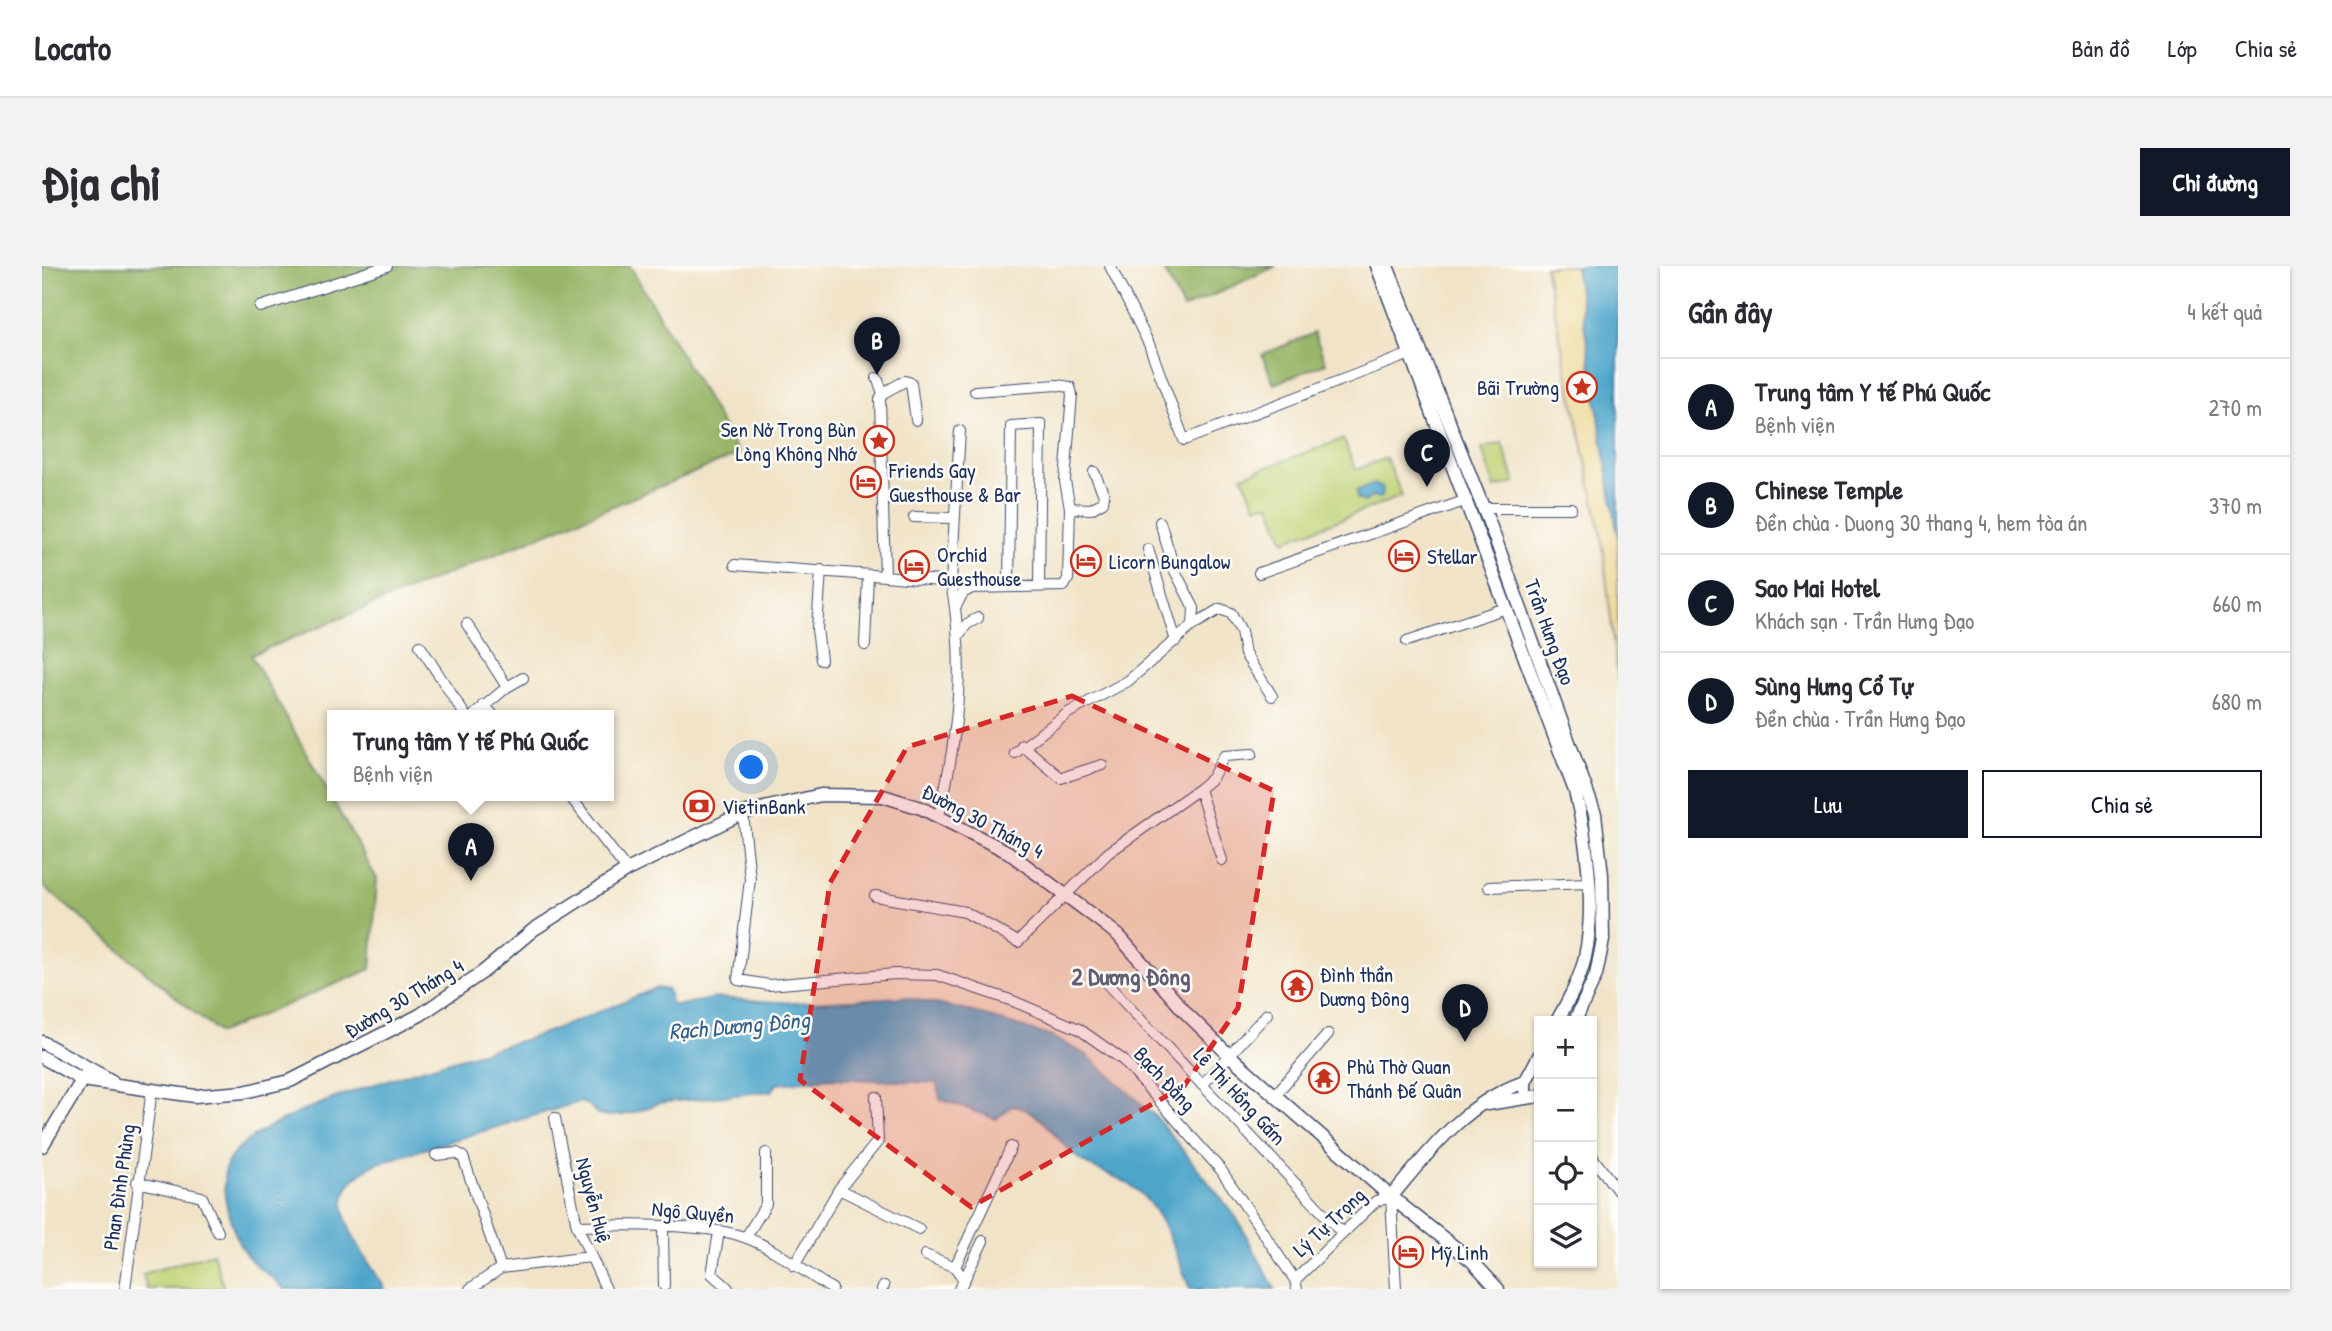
<!DOCTYPE html>
<html lang="vi">
<head>
<meta charset="utf-8">
<style>
  :root { --surface:#fff; --page:#f2f2f3; --text:#2b2b33; --muted:#7c7c81; --line:#e1e1e2; --accent:#111827 }
  body { margin:0; font-family:"Patrick Hand",sans-serif; background:var(--page); color:var(--text) }
  .controls { position:absolute; right:21px; bottom:21px; display:grid; overflow:hidden; border-radius:0px; box-shadow:0 2px 5px #0004 }
  .controls button { width:63px; height:63px; display:grid; place-items:center; padding:0; border:0; border-bottom:2px solid var(--line); background:var(--surface); color:var(--text); font:35px sans-serif }
  .you { position:absolute; left:710px; top:502px; width:24px; height:24px; margin:-18px; border:5px solid #fff; border-radius:50%; background:#1a73e8; box-shadow:0 0 0 10px #1a73e833 }
  .badge { display:grid; place-items:center; width:46px; height:46px; border-radius:50%; background:var(--accent); color:#fff; font-size:23px; font-weight:700 }
  .pin { position:absolute; translate:-50% -58px; filter:drop-shadow(0 2px 4px #0008) }
  .pin::after { content:''; position:absolute; top:37px; width:24px; height:21px; background:inherit; clip-path:polygon(0 0,100% 0,50% 100%) }
  .popup { position:absolute; left:285px; top:444px; width:287px; height:91px; box-sizing:border-box; display:grid; place-content:center; border-radius:0px; background:var(--surface); filter:drop-shadow(0 2px 5px #0005); font-size:23px; white-space:nowrap; color:var(--muted) }
  .popup b { font-size:26px; color:var(--text) }
  .popup::after { content:''; position:absolute; left:50%; top:100%; margin-left:-14px; border:14px solid transparent; border-top-color:var(--surface) }
  .list { margin:0; padding:0; list-style:none }
  h2 { display:flex; justify-content:space-between; align-items:center; height:91px; margin:0; padding:0 28px; font-size:30px }
  h2 small { font-size:23px; font-weight:400; color:var(--muted) }
  .list li { display:grid; grid-template-columns:46px 1fr auto; gap:21px; align-items:center; box-sizing:border-box; height:98px; padding:0 28px; border-top:2px solid var(--line) }
  .list b { display:block; font-size:26px; white-space:nowrap }
  .list p { margin:0; font-size:23px; white-space:nowrap; color:var(--muted) }
  .list em { font-size:23px; font-style:normal; color:var(--muted) }
  .actions { display:flex; gap:14px; padding:21px 28px }
  .actions a { flex:1; padding:16px 0; border:2px solid var(--accent); border-radius:0px; text-align:center; font-size:24px; color:var(--accent) }
  .actions .main { background:var(--accent); color:#fff }
  .icon { flex:none; width:38px; height:38px; fill:none; stroke:currentColor; stroke-width:2; stroke-linecap:round; stroke-linejoin:round }
  .map { position:relative; flex:none; width:1576px; height:1023px; overflow:hidden; border-radius:0px }
  header { display:flex; align-items:center; gap:42px; box-sizing:border-box; height:98px; padding:0 35px; background:var(--surface); border-bottom:2px solid var(--line) }
  header strong { font-size:33px }
  nav { display:flex; gap:38px; margin-inline-start:auto; font-size:24px }
  .intro { display:flex; align-items:center; justify-content:space-between; box-sizing:border-box; height:168px; padding:0 42px }
  h1 { margin:0; font-size:49px }
  .button { padding:18px 32px; border-radius:0px; background:var(--accent); color:#fff; font-size:24px; font-weight:700 }
  main { display:flex; gap:42px; padding:0 42px }
  aside { flex:1; background:var(--surface); border-radius:0px; box-shadow:0 2px 5px #0004 }
  .map>svg:first-child { display:block }
  .green { fill:#c0d376; stroke:#6e816a; stroke-width:2 }
  .forest { fill:#98b567; stroke:#5a7262; stroke-width:2 }
  .sand { fill:#eeda9e; stroke:#84847e; stroke-width:2 }
  .water { fill:#4da5ca; stroke:#346a94; stroke-width:2 }
  .lines { fill:none; stroke-linecap:round; stroke-linejoin:round }
  .minor-casing { stroke:#3b4a6e; stroke-width:12 }
  .major-casing { stroke:#3b4a6e; stroke-width:15 }
  .minor { stroke:#fff; stroke-width:10 }
  .major { stroke:#fff; stroke-width:12 }
  .marked { fill:#d62828; fill-opacity:0.2; stroke:#d62828; stroke-width:5; stroke-dasharray:14 9; stroke-linejoin:round }
  .labels { text-anchor:middle; dominant-baseline:central; stroke-width:5; stroke-linejoin:round; paint-order:stroke }
  .poi-label { font-size:21px; fill:#1b2f5e; stroke:#fdfcf7; text-anchor:start }
  .street-label { font-size:21px; fill:#1b2f5e; stroke:#fdfcf7 }
  .water-label { font-size:23px; font-style:italic; fill:#2f5e89; stroke:#fdfcf7 }
  .quarter-label { font-size:24px; font-weight:bold; fill:#635d74; stroke:#fdfcf7 }
</style>
</head>
<body>
<header>
<strong>Locato</strong>
<nav><a>Bản đồ</a><a>Lớp</a><a>Chia sẻ</a></nav>
</header>
<div class="intro"><h1>Địa chỉ</h1><a class="button">Chỉ đường</a></div>
<main>
<div class="map">
<svg width="1576" height="1023" viewBox="0 0 1576 1023">
  <rect width="100%" height="100%" fill="#fdfcf7"/>
  <filter id="ink" filterUnits="userSpaceOnUse"><feTurbulence type="fractalNoise" baseFrequency=".0143" numOctaves="2"/><feDisplacementMap in="SourceGraphic" scale="14" xChannelSelector="R" yChannelSelector="G"/><feConvolveMatrix kernelMatrix="1 2 1 2 8 2 1 2 1" color-interpolation-filters="sRGB"/></filter>
  <filter id="wash" filterUnits="userSpaceOnUse"><feTurbulence type="fractalNoise" baseFrequency=".00686" numOctaves="4" result="noise"/><feDisplacementMap in="SourceGraphic" scale="28" xChannelSelector="R" yChannelSelector="G"/><feGaussianBlur stdDeviation="1.57" result="paint"/><feColorMatrix in="noise" values="0 0 0 0 0 0 0 0 0 0 0 0 0 0 0 0 0 1.4 0 .05"/><feComposite in="paint" operator="in"/></filter>
  <g filter="url(#wash)">
    <rect width="100%" height="100%" fill="#f1e3c7"/>
    <path class="green" d="M1301 173 1314 204 1344 192 1360 230 1242 275 1228 238 1214 240 1200 210Z
      M1460 177 1473 216 1453 222 1440 183Z
      M171 987 182 1023H105L101 1008Z"/>
    <path class="forest" d="M0 0H588L697 188 209 389 335 613 329 703 177 767 0 619Z
      M1120 0H1234L1141 43Z
      M1272 67 1284 97 1232 118 1220 89Z"/>
    <path class="sand" d="M1503 0H1533L1576 271V417L1560 272Z"/>
    <path class="water" d="M1533 0H1576V271Z
      M1331 218 1341 222 1339 232 1329 231 1323 236 1315 233 1314 225Z
      M615 722 626 724 629 737 633 740 674 732 752 737 862 731 931 746 1011 771 1045 789 1115 852 1194 951 1233 1023H1148C1134 988 1120 938 1085 917 1070 908 1051 904 1037 893 1014 875 1001 844 970 840L954 853 898 833 895 817 789 812 735 818 730 825 616 837C598 846 576 852 556 849L547 839 537 836 336 897C267 928 319 980 343 1023H242C233 1011 220 1006 210 995 192 978 177 925 184 901 199 845 435 789 491 771 533 757 574 738 615 722Z"/>
  </g>
  <g filter="url(#ink)">
    <g class="lines">
      <g class="minor-casing">
        <path id="minor" d="M1068 0 1107 78 1142 174 1368 88
          M218 41 345 0
          M835 112 841 127
          M874 154 869 117 863 115 841 127 838 133 843 310 909 316C924 398 916 470 897 550
          M1028 242 1049 243 1061 236 1062 229 1052 206
          M1441 242H1529
          M872 251 911 252
          M1106 283 1134 375
          M693 299 843 310
          M779 304 775 363 779 394
          M1217 307 1425 234
          M909 316 918 165
          M967 321 969 160 999 158 997 321
          M914 340 921 327 930 322 1022 320 1026 313 1028 242 1023 215 1030 128 1028 121 1015 119 933 125
          M425 358 465 421 432 449
          M1151 359 1178 343 1189 347 1199 365 1203 388 1230 430
          M916 370 925 358 936 352
          M1365 375 1464 342
          M823 379 826 309
          M378 380 423 449
          M465 421 481 412
          M442 439 451 449
          M980 479 1019 512 1060 499
          M973 487 1026 447 1086 415 1151 359 1152 342 1133 305 1118 256
          M1157 523 1170 512 1182 490 1210 488
          M527 529 585 604
          M701 547 708 613 696 714 727 719 853 708 895 709 971 735 1037 763 1081 794 1179 904 1253 1014 1255 1023
          M1447 621 1546 617
          M833 630 923 646 976 676 1066 587 1157 523 1180 594
          M1067 720 1300 967
          M1160 819 1225 748
          M1233 829 1286 768
          M513 852 535 960 564 1023
          M394 889 415 887 421 891 459 1002 548 991
          M1550 891 1576 925
          M95 916 160 931 176 966
          M797 923 877 963
          M535 960C578 959 664 957 702 971 732 981 762 1006 790 1023
          M621 962 622 1020
          M677 966 670 1008 686 1022
          M704 971 724 938V887
          M883 989 913 1001
          M752 1000 797 923 836 875 834 831
          M922 1014 941 975
          M1253 1014 1334 935 1349 931 1354 1023
          M83 1023 110 823
          M428 1023 459 1002
          M840 1023 842 1020
          M917 1023 922 1014 913 1001 969 881"/>
      </g>
      <g class="major-casing">
        <path id="major" d="M1335 0 1533 525C1545 574 1554 641 1543 691 1538 714 1526 735 1515 755
          M1345 0 1452 269 1553 548 1560 609 1561 674 1554 709 1533 755
          M0 776 70 815
          M0 791 40 814 153 830 202 826 248 815 378 749 441 706 491 664 585 604 701 547 779 529 841 530 879 542 966 586 1062 658 1077 670 1144 747 1187 789 1349 931 1429 994 1456 1023
          M1483 824V816L1497 790
          M1445 838 1497 830
          M0 880 47 803
          M1349 931C1387 885 1425 835 1483 816"/>
      </g>
      <use href="#minor" class="minor"/>
      <use href="#major" class="major"/>
    </g>
  </g>
  <path class="marked" d="M1030 430 1232 525 1196 742 1142 820 929 941 758 814 788 617 865 481Z"/>
  <defs>
    <g id="sight-ring" transform="scale(1.575)"><circle r="9.5" fill="#fdfcf7" stroke="#c8321e" stroke-width="1.5"/><path d="M0-6L1.8-2.2L6-1.7L2.9 1.2L3.7 5.4L0 3.3L-3.7 5.4L-2.9 1.2L-6-1.7L-1.8-2.2Z" fill="#c8321e"/></g>
    <g id="hotel-ring" transform="scale(1.575)"><circle r="9.5" fill="#fdfcf7" stroke="#c8321e" stroke-width="1.5"/><path d="M-6-4.5h1.5V1H6V5H4.5V3h-9V5H-6ZM-4 0a1.8 1.8 0 1 1 3.6 0ZM.5 0V-2.5h3Q6-2.5 6 0Z" fill="#c8321e"/></g>
    <g id="bank-ring" transform="scale(1.575)"><circle r="9.5" fill="#fdfcf7" stroke="#c8321e" stroke-width="1.5"/><path d="M-6-4H6V4H-6ZM0-2.3a2.3 2.3 0 1 0 0 4.6a2.3 2.3 0 1 0 0-4.6Z" fill="#c8321e"/></g>
    <g id="temple-ring" transform="scale(1.575)"><circle r="9.5" fill="#fdfcf7" stroke="#c8321e" stroke-width="1.5"/><path d="M0-6L5-2H3V0L6.5 2.5H4V6H1.5V3h-3V6H-4V2.5H-6.5L-3 0V-2H-5Z" fill="#c8321e"/></g>
  </defs>
  <g fill-rule="evenodd">
    <use href="#sight-ring" x="1540" y="121"/>
    <use href="#sight-ring" x="837" y="175"/>
    <use href="#hotel-ring" x="824" y="216"/>
    <use href="#hotel-ring" x="1362" y="290"/>
    <use href="#hotel-ring" x="1044" y="295"/>
    <use href="#hotel-ring" x="872" y="300"/>
    <use href="#bank-ring" x="657" y="540"/>
    <use href="#temple-ring" x="1255" y="720"/>
    <use href="#temple-ring" x="1282" y="812"/>
    <use href="#hotel-ring" x="1366" y="986"/>
  </g>
  <g class="labels">
    <g class="poi-label">
      <text x="1517" y="121" text-anchor="end">Bãi Trường</text>
      <text x="814" y="163" text-anchor="end">Sen Nở Trong Bùn<tspan x="814" dy="24">Lòng Không Nhớ</tspan></text>
      <text x="847" y="204">Friends Gay<tspan x="847" dy="24">Guesthouse &amp; Bar</tspan></text>
      <text x="895" y="288">Orchid<tspan x="895" dy="24">Guesthouse</tspan></text>
      <text x="1385" y="290">Stellar</text>
      <text x="1067" y="295">Licorn Bungalow</text>
      <text x="680" y="540">VietinBank</text>
      <text x="1278" y="708">Đình thần<tspan x="1278" dy="24">Dương Đông</tspan></text>
      <text x="1305" y="800">Phủ Thờ Quan<tspan x="1305" dy="24">Thánh Đế Quân</tspan></text>
      <text x="1389" y="986">Mỹ Linh</text>
    </g>
    <g class="street-label">
      <text transform="translate(1508 366) rotate(70)">Trần Hưng Đạo</text>
      <text transform="translate(941 555) rotate(28)">Đường 30 Tháng 4</text>
      <text transform="translate(362 732) rotate(-31)">Đường 30 Tháng 4</text>
      <text transform="translate(1123 813) rotate(47)">Bạch Đằng</text>
      <text transform="translate(1198 830) rotate(47)">Lê Thị Hồng Gấm</text>
      <text transform="translate(77 921) rotate(-82)">Phan Đình Phùng</text>
      <text transform="translate(552 934) rotate(75)">Nguyễn Huệ</text>
      <text transform="translate(651 946) rotate(5)">Ngô Quyền</text>
      <text transform="translate(1287 956) rotate(-43)">Lý Tự Trọng</text>
    </g>
    <g class="water-label">
      <text transform="translate(697 759) rotate(-5)">Rạch Dương Đông</text>
    </g>
    <g class="quarter-label">
      <text x="1089" y="710">2 Dương Đông</text>
    </g>
  </g>
</svg>
<div class="controls">
<button>+</button>
<button>−</button>
<button><svg class="icon" aria-label="locate" viewBox="0 0 24 24"><circle cx="12" cy="12" r="6"/><path d="M12 2v4M12 18v4M2 12h4M18 12h4"/></svg></button>
<button><svg class="icon" aria-label="layers" viewBox="0 0 24 24"><path d="M12 4l9 5-9 5-9-5zM3 14l9 5 9-5"/></svg></button>
</div>
<div class="you"></div>
<div class="pin badge" style="left:429px;top:615px">A</div>
<div class="popup"><b>Trung tâm Y tế Phú Quốc</b>Bệnh viện</div>
<div class="pin badge" style="left:835px;top:109px">B</div>
<div class="pin badge" style="left:1385px;top:221px">C</div>
<div class="pin badge" style="left:1423px;top:776px">D</div>
</div>
<aside>
<h2>Gần đây<small>4 kết quả</small></h2>
<ul class="list">
<li><span class="badge">A</span><div><b>Trung tâm Y tế Phú Quốc</b><p>Bệnh viện</p></div><em>270 m</em></li>
<li><span class="badge">B</span><div><b>Chinese Temple</b><p>Đền chùa · Duong 30 thang 4, hem tòa án</p></div><em>370 m</em></li>
<li><span class="badge">C</span><div><b>Sao Mai Hotel</b><p>Khách sạn · Trần Hưng Đạo</p></div><em>660 m</em></li>
<li><span class="badge">D</span><div><b>Sùng Hưng Cổ Tự</b><p>Đền chùa · Trần Hưng Đạo</p></div><em>680 m</em></li>
</ul>
<div class="actions"><a class="main">Lưu</a><a>Chia sẻ</a></div>
</aside>
</main>
</body>
</html>
